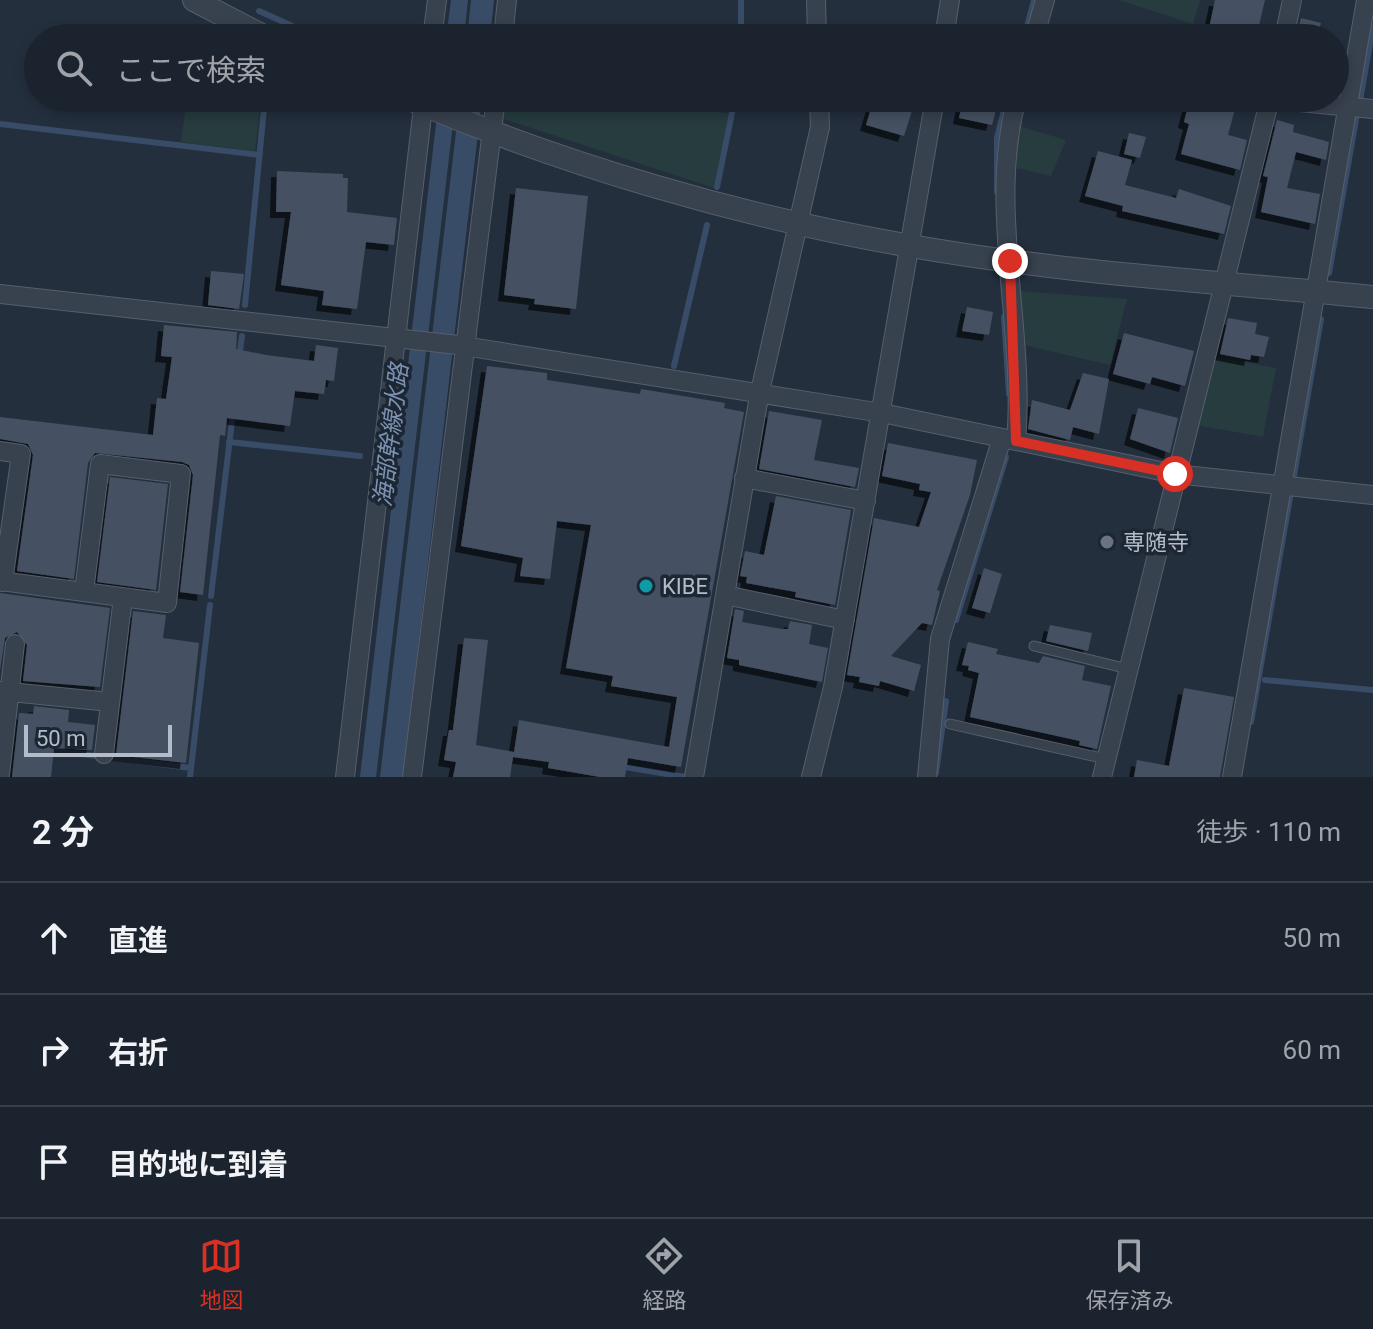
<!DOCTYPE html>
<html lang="ja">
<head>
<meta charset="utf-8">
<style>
  :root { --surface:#1b232e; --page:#282f3a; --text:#f1f3f6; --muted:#a0a4aa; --line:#39404a; --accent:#d93025 }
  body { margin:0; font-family:Roboto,"Noto Sans JP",sans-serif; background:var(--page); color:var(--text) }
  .scale { position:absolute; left:24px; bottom:20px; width:148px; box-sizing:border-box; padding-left:8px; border:4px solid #b4bcc9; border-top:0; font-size:22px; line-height:28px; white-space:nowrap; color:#b4bcc9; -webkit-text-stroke:6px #1d2633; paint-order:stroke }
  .stop { position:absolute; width:24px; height:24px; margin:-18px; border:6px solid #d93025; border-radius:50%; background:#fff }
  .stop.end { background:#d93025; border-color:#fff; box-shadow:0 2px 8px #0008 }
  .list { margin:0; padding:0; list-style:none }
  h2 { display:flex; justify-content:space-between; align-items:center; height:104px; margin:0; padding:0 32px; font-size:34px }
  h2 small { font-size:26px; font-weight:400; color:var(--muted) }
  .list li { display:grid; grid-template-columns:52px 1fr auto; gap:24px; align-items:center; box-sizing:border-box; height:112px; padding:0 32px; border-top:2px solid var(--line) }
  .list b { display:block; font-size:30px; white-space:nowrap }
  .list em { font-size:26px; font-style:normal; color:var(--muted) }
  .icon { flex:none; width:44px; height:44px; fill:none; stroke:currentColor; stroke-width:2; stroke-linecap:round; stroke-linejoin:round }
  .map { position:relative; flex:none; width:1373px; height:777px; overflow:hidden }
  .search { position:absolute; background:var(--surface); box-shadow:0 4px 12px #0003; left:24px; right:24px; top:24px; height:88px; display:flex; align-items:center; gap:20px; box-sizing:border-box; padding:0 28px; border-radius:44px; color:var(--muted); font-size:30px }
  .sheet { height:440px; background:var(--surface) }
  nav { display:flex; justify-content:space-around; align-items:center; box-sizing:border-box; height:112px; border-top:2px solid var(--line); background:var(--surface); font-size:22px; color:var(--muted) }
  nav a { display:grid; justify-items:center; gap:4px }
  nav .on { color:var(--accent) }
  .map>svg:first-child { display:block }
  .green { fill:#263c3f }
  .water { fill:#394c67 }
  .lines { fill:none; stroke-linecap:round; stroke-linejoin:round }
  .stream { stroke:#394c67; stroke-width:6 }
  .building { fill:#455162; filter:url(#shadow) }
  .service-casing { stroke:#565f6c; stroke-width:11 }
  .minor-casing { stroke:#565f6c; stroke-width:20 }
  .tertiary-casing { stroke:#565f6c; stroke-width:24 }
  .service { stroke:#38414e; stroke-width:9 }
  .minor { stroke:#38414e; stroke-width:18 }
  .tertiary { stroke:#38414e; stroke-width:22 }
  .route { stroke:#d93025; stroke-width:10 }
  .worship-dot { fill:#6b7280; stroke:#1d2633; stroke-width:3 }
  .culture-dot { fill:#0f9aa8; stroke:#1d2633; stroke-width:3 }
  .labels { text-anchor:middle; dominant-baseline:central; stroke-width:7; stroke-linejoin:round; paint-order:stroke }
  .poi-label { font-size:22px; fill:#b4bcc9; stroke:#1d2633; text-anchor:start }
  .water-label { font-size:24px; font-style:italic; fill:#7c92b1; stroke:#1d2633 }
</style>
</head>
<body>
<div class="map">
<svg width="1373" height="777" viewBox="0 0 1373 777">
  <defs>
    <filter id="shadow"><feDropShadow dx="-6" dy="6" stdDeviation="0" flood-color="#0009"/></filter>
  </defs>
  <rect width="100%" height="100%" fill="#242f3e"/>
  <path class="green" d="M1119 0H1200L1193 24Z
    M187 98H261L255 151 181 142Z
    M502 98H626L729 114 714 188 498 117Z
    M1019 126 1066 140 1051 176 1017 168 1015 141Z
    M1018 291 1127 299 1110 365 1024 345Z
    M1212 356 1276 368 1263 437 1196 425Z"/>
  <path class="water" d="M451 0H468L464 38H446Z
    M471 0H494L490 38H467Z
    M439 98H456L376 777H360Z
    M460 98H482L403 777H380Z"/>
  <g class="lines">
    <path class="stream" d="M259 11 319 38
      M741 38V0
      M1024 38 1034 0
      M1360 101 1373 26
      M0 124 260 155
      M717 187 735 98
      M997 192V138L1007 98
      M1329 273 1357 114
      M245 305 265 98
      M1004 317 1009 394
      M239 358 242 336
      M674 366 707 225
      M229 442 360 456
      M1293 481 1321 319
      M211 596 233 413
      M956 620 1006 457
      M1265 680 1373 690
      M1251 722 1291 492
      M49 750 191 768
      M619 766 685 777
      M936 773 946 701
      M190 777 210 605"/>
  </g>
  <path class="building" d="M1215 0H1265L1256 38H1207Z
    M1301 18 1321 23 1317 38H1296Z
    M874 98H916L904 136 866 125Z
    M963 98 998 102 992 125 959 118Z
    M1190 98H1238L1228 135 1247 140 1240 170 1181 154 1189 124 1184 122Z
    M1277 120 1294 125 1293 132 1329 142 1326 160 1296 152 1287 188 1320 194 1315 224 1261 212 1268 177 1263 176Z
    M1129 133 1146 137 1140 158 1124 154Z
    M1098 151 1132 160 1125 185 1176 198 1179 189 1231 206 1224 234 1122 211 1123 206 1085 196Z
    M277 171 343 174V178H348L347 212 397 218 394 245 366 242 357 309 322 305 324 291 281 285 291 212H276Z
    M516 188 588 196 576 309 534 304 535 299 504 295Z
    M211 271 244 274 239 309 208 305Z
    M967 307 993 312 989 335 962 331Z
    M1228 318 1257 323 1255 334 1269 337 1264 357 1251 355 1250 360 1220 354Z
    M164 325 237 332 236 349 266 355 314 361 316 345 338 348 334 381 326 380 324 394 295 391 290 426 227 418 225 436 220 435 203 595 180 592 193 475 189 465 182 462 95 453 88 463 74 579 17 571 33 455 28 444 0 439V417L153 435 157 398 166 399 172 357 161 356Z
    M1124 333 1194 351 1185 386 1152 377 1150 384 1113 374Z
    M487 366 547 373V380L640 394 641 389 725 403 724 408 744 412 681 767 628 758 625 777H600L548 768 549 762 513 757 510 777H453L456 762 444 760 449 730H453L464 638 488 640 476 745 514 752 519 720 669 747 677 697 611 686 613 676 566 668 591 525 557 521 550 579 520 576 523 558 461 546Z
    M1083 373 1109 379 1099 434 1073 427 1070 440 1028 429 1032 400 1070 410Z
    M1138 408 1178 418 1170 453 1130 439Z
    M769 411 822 420 814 460 859 468 855 487 759 469Z
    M888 443 977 460 970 495 937 590 940 591 932 625 922 623 891 656 921 665 914 691 880 681 879 686 859 682 860 677 847 675 874 518 919 527 931 492 919 490 920 484 882 476Z
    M110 477 168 484 156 590 97 582Z
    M776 496 851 510 835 605 795 597 796 592 746 583 747 577 740 576 745 551 764 555Z
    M984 568 1002 574 990 613 972 608Z
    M0 593 110 608 100 687 23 681 27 645 17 632 5 638 0 670Z
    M735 609 744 611 742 622 782 629H788L790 621 812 625 809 644 828 648 822 682 739 665V660L727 658Z
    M133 611 166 615 163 638 199 643 186 763 116 755Z
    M1050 625 1092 633 1088 651 1046 641Z
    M968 642 998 649 996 654 1039 663 1043 656 1085 666 1082 680 1111 686 1097 749 1079 745 1080 741 970 717 979 673 968 670 969 666 962 665Z
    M1184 688 1234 697 1220 777H1134L1137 760 1169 766Z
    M34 706 69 710 68 722 95 725 92 750 54 748 51 777H12L19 713 33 714Z"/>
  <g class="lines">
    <g class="service-casing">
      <path id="service" d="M1034 646 1128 669
        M950 724 1106 759"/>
    </g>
    <g class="minor-casing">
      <path id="minor" d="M816 0 817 38
        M432 38 437 0
        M503 38 507 0
        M944 38 950 0
        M1034 38 1045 0
        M1284 38 1292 0
        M1269 99 1373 109
        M0 294 458 345 882 413 1175 474 1373 495
        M1016 441C1026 330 987 206 1017 98
        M0 451 21 454 3 582
        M744 478 866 501
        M0 581 167 603 181 474 100 464 84 592
        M725 595 845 620
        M0 691 110 702
        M104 754 123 597
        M0 775 15 644
        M345 777 424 98
        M412 777 496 98
        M694 777 759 396 820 127 819 98
        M811 777 833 687 935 98
        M927 777 940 639 1002 438
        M1102 777 1270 98
        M1232 777 1366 0"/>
    </g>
    <g class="tertiary-casing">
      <path id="tertiary" d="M194 0 267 38
        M407 98C565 165 741 217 911 246 1064 273 1219 282 1373 297"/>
    </g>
    <use href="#service" class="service"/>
    <use href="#minor" class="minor"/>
    <use href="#tertiary" class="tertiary"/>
  </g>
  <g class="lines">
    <path class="route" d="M1010 261 1016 441 1175 474"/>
  </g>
  <circle class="worship-dot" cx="1107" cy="542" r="8"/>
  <circle class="culture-dot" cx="646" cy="586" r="8"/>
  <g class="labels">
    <g class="poi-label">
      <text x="1123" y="542">専随寺</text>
      <text x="662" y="586">KIBE</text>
    </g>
    <g class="water-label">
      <text transform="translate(391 435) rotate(-83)">海部幹線水路</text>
    </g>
  </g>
</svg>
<div class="scale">50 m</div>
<div class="stop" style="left:1175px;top:474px"></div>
<div class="stop end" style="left:1010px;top:261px"></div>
<div class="search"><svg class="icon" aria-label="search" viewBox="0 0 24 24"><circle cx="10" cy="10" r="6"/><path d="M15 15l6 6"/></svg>ここで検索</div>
</div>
<section class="sheet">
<h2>2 分<small>徒歩 · 110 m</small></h2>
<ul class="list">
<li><svg class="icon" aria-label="ahead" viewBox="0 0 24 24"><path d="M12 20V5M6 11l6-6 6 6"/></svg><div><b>直進</b></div><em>50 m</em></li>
<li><svg class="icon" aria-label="right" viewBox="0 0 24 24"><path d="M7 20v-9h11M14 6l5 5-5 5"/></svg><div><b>右折</b></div><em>60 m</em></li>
<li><svg class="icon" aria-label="arrive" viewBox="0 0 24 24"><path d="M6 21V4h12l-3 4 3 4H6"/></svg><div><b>目的地に到着</b></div></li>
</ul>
</section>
<nav>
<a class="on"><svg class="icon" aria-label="map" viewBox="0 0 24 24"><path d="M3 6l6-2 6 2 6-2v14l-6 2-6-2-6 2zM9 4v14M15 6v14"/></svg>地図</a>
<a><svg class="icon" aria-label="directions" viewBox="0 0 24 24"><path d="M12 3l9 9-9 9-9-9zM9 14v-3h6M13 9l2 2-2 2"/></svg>経路</a>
<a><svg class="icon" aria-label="saved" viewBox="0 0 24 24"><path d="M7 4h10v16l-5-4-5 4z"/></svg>保存済み</a>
</nav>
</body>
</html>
